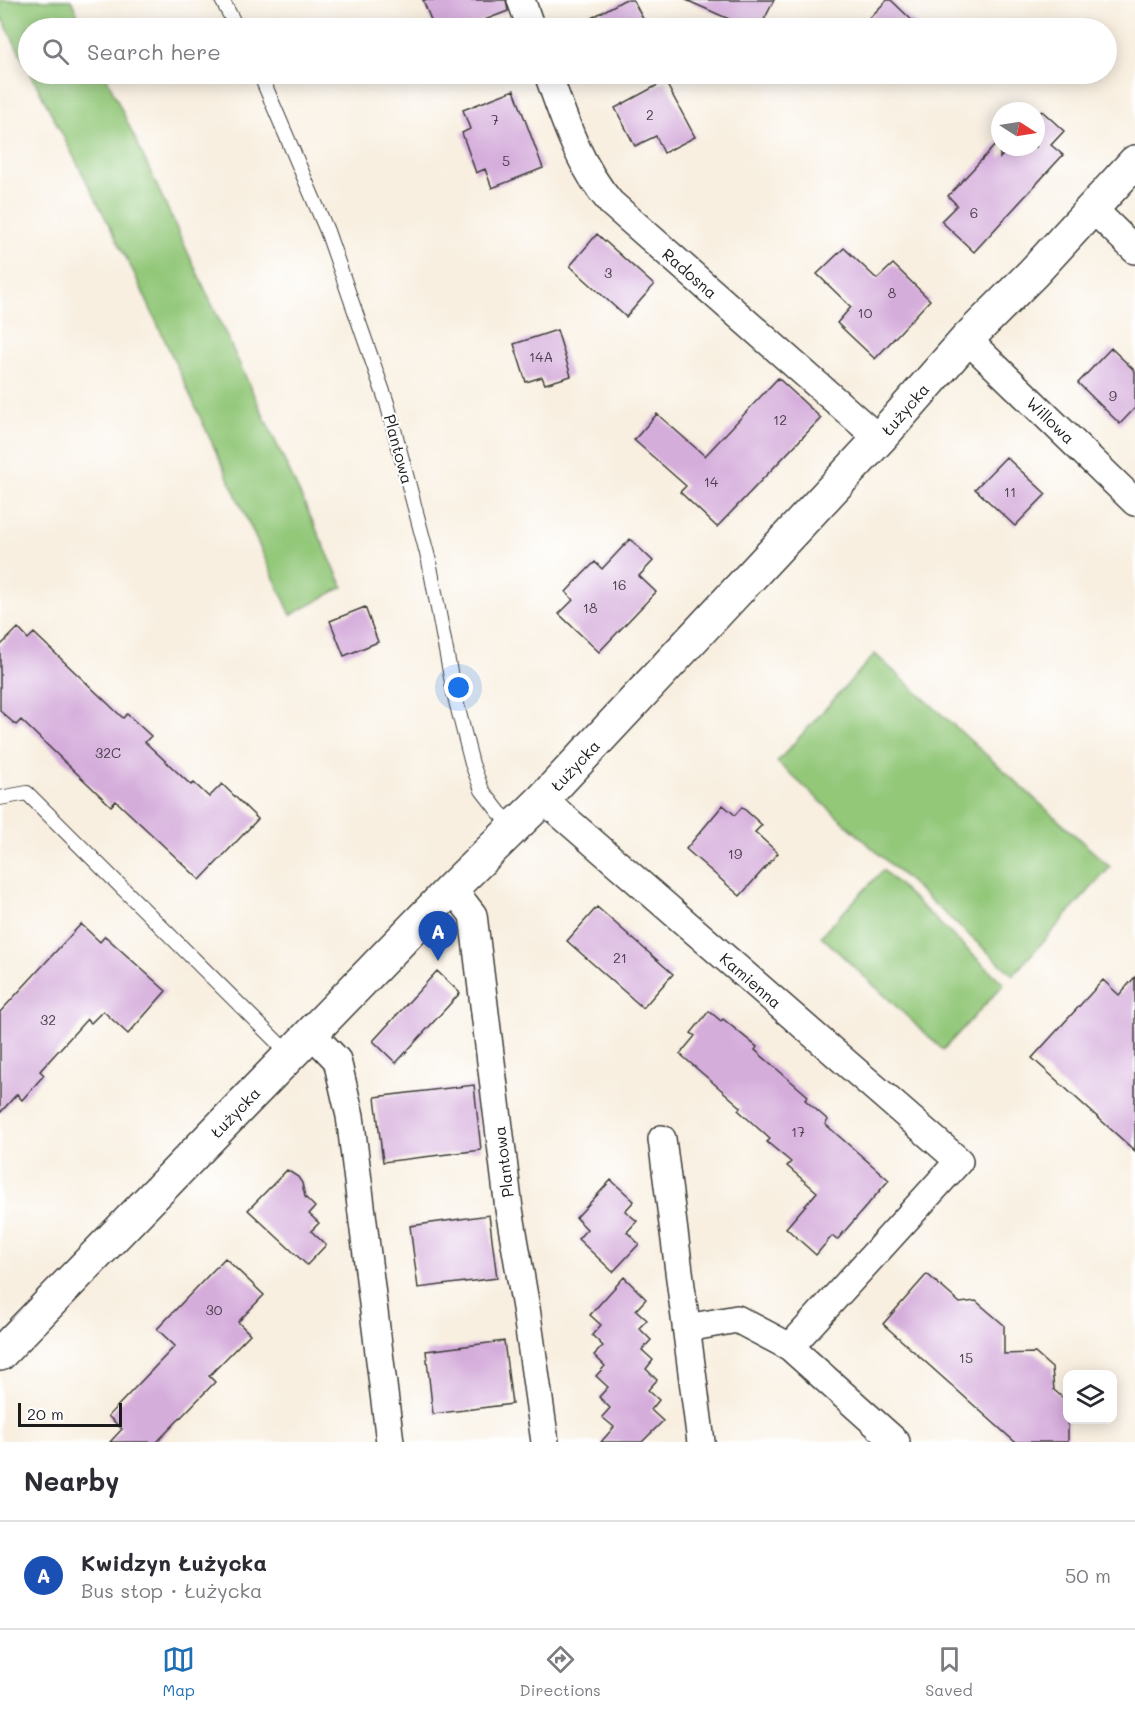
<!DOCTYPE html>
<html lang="en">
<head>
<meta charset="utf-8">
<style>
  :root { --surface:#fff; --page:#f2f2f3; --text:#2b2b33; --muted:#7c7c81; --line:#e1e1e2; --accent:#1f6fb2 }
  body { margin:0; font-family:Mali,sans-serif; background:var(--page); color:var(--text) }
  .controls { position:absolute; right:18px; bottom:18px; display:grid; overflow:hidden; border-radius:12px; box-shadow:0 3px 15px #0003 }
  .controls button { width:54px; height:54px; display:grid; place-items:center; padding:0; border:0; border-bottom:2px solid var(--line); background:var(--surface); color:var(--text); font:30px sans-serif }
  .compass { position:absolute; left:991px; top:102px; width:54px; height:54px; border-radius:50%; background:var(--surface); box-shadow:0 3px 15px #0003; rotate:102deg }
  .scale { position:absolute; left:18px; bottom:15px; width:104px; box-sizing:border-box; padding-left:6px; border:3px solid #1c1c1c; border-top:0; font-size:16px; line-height:21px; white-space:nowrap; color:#1c1c1c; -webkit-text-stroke:4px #fff; paint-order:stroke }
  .you { position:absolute; left:459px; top:688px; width:21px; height:21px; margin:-15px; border:4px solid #fff; border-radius:50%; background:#1a73e8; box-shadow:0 0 0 9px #1a73e833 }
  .badge { display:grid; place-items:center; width:39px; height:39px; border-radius:50%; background:var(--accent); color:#fff; font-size:20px; font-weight:700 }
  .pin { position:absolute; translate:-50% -50px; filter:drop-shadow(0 2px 3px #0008) }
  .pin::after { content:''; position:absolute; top:32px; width:21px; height:18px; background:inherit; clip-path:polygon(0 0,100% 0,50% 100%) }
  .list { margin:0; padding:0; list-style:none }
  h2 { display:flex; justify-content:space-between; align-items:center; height:78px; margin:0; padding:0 24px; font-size:26px }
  h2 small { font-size:20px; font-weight:400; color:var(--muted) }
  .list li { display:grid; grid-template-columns:39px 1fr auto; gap:18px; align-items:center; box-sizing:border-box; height:108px; padding:0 24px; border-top:2px solid var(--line) }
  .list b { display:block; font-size:22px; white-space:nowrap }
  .list p { margin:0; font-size:20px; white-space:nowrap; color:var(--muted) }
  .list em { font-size:20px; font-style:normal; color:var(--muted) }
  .icon { flex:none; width:33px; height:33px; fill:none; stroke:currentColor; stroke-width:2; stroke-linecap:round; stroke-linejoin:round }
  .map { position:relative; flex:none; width:1135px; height:1442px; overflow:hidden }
  .search { position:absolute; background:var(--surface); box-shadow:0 3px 15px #0003; left:18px; right:18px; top:18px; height:66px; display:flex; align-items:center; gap:15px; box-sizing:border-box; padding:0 21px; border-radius:33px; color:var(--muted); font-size:22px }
  .sheet { height:186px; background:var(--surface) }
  nav { display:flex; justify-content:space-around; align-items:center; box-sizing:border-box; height:84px; border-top:2px solid var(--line); background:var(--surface); font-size:16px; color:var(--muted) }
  nav a { display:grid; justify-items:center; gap:3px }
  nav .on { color:var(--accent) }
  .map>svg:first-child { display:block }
  .green { fill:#93c879; stroke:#58724a; stroke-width:1.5 }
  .building { fill:#d5addb }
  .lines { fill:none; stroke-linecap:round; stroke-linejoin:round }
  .service-casing { stroke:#3d3c39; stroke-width:16 }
  .minor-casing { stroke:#3d3c39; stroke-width:30 }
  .tertiary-casing { stroke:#3d3c39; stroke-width:36 }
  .service { stroke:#fff; stroke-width:14 }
  .minor { stroke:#fff; stroke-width:27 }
  .tertiary { stroke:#fff; stroke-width:33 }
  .labels { text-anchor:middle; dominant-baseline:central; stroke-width:4.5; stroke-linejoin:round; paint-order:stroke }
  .number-label { font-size:14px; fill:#4a404c }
  .street-label { font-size:16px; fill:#1c1c1c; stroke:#fff }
</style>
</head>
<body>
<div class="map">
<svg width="1135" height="1442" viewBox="0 0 1135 1442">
  <rect width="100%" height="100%" fill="#fff"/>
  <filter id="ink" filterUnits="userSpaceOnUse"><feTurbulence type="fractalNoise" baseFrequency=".0167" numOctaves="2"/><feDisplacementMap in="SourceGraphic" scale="12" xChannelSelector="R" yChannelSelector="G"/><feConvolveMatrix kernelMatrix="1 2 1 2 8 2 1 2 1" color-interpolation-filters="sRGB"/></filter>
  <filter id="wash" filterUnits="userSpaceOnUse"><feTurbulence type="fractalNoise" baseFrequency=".008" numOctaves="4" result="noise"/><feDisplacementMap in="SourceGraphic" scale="24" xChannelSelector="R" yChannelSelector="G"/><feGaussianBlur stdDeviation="1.35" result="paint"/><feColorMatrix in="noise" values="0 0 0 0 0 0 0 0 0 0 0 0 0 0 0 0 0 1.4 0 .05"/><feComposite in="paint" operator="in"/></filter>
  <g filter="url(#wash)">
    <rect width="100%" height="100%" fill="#f8efe0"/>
    <path class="green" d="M0 0H71L84 28H28V69L0 14Z
      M31 74H105L343 587 291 615 134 273Z
      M875 654 1110 867 1013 975 777 762Z
      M883 870 1004 984 943 1050 821 936Z"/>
    <g id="blocks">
      <path class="building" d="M423 0H506L508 11 464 28H434Z
        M624 0H633L648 28H573Z
        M686 0H774L760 28H749Z
        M887 0H891L920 28H867L863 25Z
        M665 81 695 137 664 153 656 136 635 146 615 108Z
        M514 90 543 168 492 188 485 169 476 173 462 133 470 129 463 110Z
        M1042 111 1064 131 1051 145 1063 155 974 252 941 221 957 205 948 196 1000 140V158L1010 147H1036V117Z
        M597 234 654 285 626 317 570 266Z
        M844 248 877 279 893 264 930 300 875 359 837 323 851 307 817 274Z
        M557 330 571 376 545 384 542 377 526 382 514 344Z
        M1111 348 1135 371V408L1120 424 1078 383Z
        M778 378 821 418 717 527 680 492 686 486 634 440 657 414 705 456Z
        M1006 457 1046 494 1015 526 975 489Z
        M630 539 653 561 639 576 656 592 599 652 559 614 573 600 566 592 582 575 595 562 602 569Z
        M365 607 378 642 344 656 330 621Z
        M18 628 28 639 34 633 123 718 127 714 151 736 145 742 191 785 194 783 209 797 222 784 258 819 200 880 116 801 111 806 21 720 16 725 0 711V646Z
        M723 805 735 815 742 807 762 825 755 832 778 853 740 896 686 849Z
        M597 907 673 974 643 1008 567 941Z
        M81 924 100 942 105 936 166 991 128 1034 103 1011 91 1023 87 1019 40 1071 44 1075 22 1100 17 1094 0 1113V1012Z
        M437 971 460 993 396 1063 373 1041Z
        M1135 977V1151L1032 1058 1103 980 1119 995Z
        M709 1011 721 1021 723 1019 757 1047 755 1050 808 1096 805 1100 828 1120 825 1124 889 1180 837 1240 832 1236 816 1255 786 1228 817 1192 787 1166 791 1162 767 1142 770 1139 738 1110 741 1107 680 1054 695 1036 691 1033Z
        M474 1085 481 1150 383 1162 375 1097Z
        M287 1170 298 1177 302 1183 305 1197 315 1207 309 1214 319 1223 311 1231 326 1245 307 1265 248 1210Z
        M611 1180 634 1201 625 1211 637 1221 627 1232 639 1244 613 1272 578 1239 587 1229 576 1218Z
        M489 1215 497 1278 418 1288 410 1226Z
        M225 1258 264 1295 238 1322 250 1334 209 1376 215 1382 157 1442H110L122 1429 108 1416 175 1346 157 1329Z
        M927 1274 960 1303 976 1301 1004 1325V1354L1035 1353 1052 1368 1054 1390 1068 1402V1442H1015L883 1324Z
        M624 1277 646 1299 636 1310 647 1320 639 1328 651 1340 642 1350 653 1360 646 1369 657 1380 648 1390 659 1400 651 1410 663 1421 642 1442H601L614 1427 602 1417 610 1408 599 1397 608 1387 596 1376 605 1366 594 1355 603 1346 592 1335 601 1325 590 1315Z
        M504 1341 512 1404 433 1414 426 1351Z"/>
    </g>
  </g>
  <g filter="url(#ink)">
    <use href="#blocks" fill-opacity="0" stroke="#3d3c39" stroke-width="1.5"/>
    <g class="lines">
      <g class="service-casing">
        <path id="service" d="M222 0 237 28
          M260 74 327 231 387 403 429 561 454 693 472 764 482 790 499 812 515 827
          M0 798 27 793 291 1056"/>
      </g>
      <g class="minor-casing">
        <path id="minor" d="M521 0 531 28
          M548 74C564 119 579 166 611 203L879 439
          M1092 208 1135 250
          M967 339 1135 502
          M543 799 959 1161 790 1347
          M452 888 473 915 509 1209 526 1308 545 1442
          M312 1034 337 1060 350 1116 390 1442
          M662 1139 701 1442
          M687 1328 737 1319 790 1347 896 1442"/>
      </g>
      <g class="tertiary-casing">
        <path id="tertiary" d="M0 1354 452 888 543 799 879 439 967 339 1033 273 1135 162"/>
      </g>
      <use href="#service" class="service"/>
      <use href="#minor" class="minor"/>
      <use href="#tertiary" class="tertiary"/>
    </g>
  </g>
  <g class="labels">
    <g class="number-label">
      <text x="650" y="114">2</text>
      <text x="495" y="119">7</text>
      <text x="506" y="160">5</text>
      <text x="974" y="212">6</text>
      <text x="608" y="272">3</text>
      <text x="892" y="292">8</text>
      <text x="865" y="312">10</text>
      <text x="541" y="356">14A</text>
      <text x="1113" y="395">9</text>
      <text x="780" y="419">12</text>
      <text x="711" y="481">14</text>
      <text x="1010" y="491">11</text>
      <text x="619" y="584">16</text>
      <text x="590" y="607">18</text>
      <text x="108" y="752">32C</text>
      <text x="735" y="853">19</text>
      <text x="620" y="957">21</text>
      <text x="48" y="1019">32</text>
      <text x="798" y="1131">17</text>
      <text x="214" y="1309">30</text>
      <text x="966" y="1357">15</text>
    </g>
    <g class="street-label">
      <text transform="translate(690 273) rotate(41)">Radosna</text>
      <text transform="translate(905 409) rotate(-49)">Łużycka</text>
      <text transform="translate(1051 420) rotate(44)">Willowa</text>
      <text transform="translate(399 449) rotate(75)">Plantowa</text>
      <text transform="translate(575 765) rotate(-47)">Łużycka</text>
      <text transform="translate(751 980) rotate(41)">Kamienna</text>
      <text transform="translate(235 1112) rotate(-46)">Łużycka</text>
      <text transform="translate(503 1162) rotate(-97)">Plantowa</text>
    </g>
  </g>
</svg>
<div class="controls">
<button><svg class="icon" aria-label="layers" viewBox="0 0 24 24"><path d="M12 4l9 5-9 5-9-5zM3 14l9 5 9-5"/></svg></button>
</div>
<svg class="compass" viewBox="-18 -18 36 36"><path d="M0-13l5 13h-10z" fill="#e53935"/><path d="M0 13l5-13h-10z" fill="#7c7c81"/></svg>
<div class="scale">20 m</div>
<div class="you"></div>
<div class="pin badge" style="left:438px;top:961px;background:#1a4fb4">A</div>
<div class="search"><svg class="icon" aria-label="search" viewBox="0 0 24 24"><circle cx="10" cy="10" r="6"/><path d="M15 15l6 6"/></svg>Search here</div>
</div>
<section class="sheet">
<h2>Nearby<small></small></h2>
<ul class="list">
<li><span class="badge" style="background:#1a4fb4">A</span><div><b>Kwidzyn Łużycka</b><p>Bus stop · Łużycka</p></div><em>50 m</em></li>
</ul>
</section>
<nav>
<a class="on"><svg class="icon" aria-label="map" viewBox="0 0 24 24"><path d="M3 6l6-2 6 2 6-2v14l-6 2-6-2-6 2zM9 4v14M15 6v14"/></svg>Map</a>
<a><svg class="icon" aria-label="directions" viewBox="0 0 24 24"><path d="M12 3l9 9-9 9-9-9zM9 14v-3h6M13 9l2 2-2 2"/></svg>Directions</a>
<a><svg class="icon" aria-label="saved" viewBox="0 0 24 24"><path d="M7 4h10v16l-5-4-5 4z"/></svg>Saved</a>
</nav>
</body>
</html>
